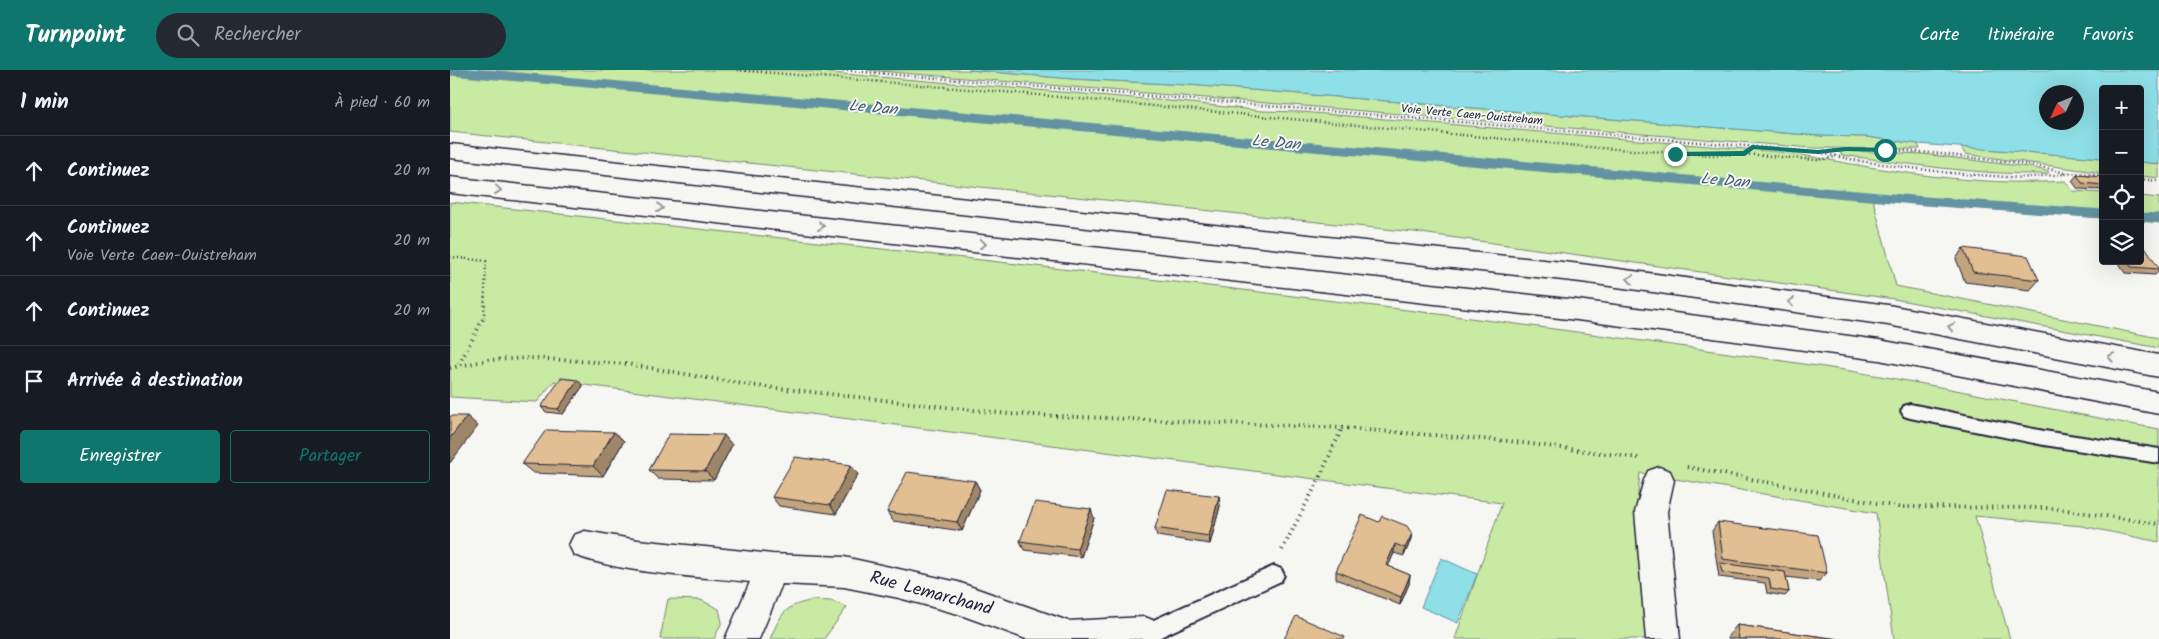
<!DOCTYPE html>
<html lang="fr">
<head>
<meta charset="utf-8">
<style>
  :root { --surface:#171b24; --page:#242831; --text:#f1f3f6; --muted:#9ea1a6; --line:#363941; --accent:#0f766e }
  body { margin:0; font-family:Kalam,sans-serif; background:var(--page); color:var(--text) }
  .controls { position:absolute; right:15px; top:15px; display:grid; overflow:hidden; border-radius:5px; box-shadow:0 5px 20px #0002 }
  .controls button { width:45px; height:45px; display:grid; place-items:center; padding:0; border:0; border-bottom:1px solid var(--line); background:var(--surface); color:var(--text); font:25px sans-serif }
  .compass { position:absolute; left:1589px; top:15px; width:45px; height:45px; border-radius:50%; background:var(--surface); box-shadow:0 5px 20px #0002; rotate:226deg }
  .stop { position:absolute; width:15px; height:15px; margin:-11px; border:4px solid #0f766e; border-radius:50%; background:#fff }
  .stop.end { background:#0f766e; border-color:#fff; box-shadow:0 1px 5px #0008 }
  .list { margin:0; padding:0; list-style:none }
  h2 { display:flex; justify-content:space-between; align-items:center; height:65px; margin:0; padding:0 20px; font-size:21px }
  h2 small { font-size:16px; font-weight:400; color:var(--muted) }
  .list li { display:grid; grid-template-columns:32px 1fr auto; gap:15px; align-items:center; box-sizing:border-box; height:70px; padding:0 20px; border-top:1px solid var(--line) }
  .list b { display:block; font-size:19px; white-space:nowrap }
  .list p { margin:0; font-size:16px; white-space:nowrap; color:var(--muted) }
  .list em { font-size:16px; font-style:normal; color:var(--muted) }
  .actions { display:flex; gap:10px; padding:15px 20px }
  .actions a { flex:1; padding:11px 0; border:1px solid var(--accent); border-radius:5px; text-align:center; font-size:18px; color:var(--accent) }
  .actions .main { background:var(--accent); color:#fff }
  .icon { flex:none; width:28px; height:28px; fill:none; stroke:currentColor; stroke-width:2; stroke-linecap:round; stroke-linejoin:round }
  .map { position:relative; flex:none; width:1709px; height:569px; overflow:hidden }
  header { display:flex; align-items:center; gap:30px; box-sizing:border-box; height:70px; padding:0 25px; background:var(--accent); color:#fff }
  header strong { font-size:24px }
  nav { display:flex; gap:28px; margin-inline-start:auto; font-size:18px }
  .search { width:350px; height:45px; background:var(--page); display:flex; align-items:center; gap:12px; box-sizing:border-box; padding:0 18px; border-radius:28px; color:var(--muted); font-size:19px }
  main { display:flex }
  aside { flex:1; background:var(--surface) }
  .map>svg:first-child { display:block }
  .green { fill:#c8eaa3; stroke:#75866f }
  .water { fill:#8edfe7; stroke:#6393a2; fill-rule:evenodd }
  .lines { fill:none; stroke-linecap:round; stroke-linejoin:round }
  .stream { stroke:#6393a2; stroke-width:9 }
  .lane-casing { stroke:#22223b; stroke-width:4 }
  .street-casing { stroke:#22223b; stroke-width:3 }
  .highway-casing { stroke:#22223b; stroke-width:3 }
  .path-far1 { stroke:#22223b; stroke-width:2.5; stroke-dasharray:1 3; stroke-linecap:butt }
  .path { stroke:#22223b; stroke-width:4; stroke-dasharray:1 4.5; stroke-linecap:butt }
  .lane { fill:#f6f6f2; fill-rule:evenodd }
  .street { fill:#f6f6f2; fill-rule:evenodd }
  .highway { fill:#f6f6f2; fill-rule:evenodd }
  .wall { fill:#c2a47e; stroke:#22223b }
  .shaded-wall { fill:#9e8667; stroke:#22223b }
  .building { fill:#e1bf93; stroke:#22223b }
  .oneway { stroke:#9797a0 }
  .route { fill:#0f766e }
  .labels { text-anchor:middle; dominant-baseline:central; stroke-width:4; stroke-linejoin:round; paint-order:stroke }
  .far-street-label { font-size:12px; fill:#22223b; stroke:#f6f6f2 }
  .water-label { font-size:16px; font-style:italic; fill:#425b6f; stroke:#f6f6f2 }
  .near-street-label { font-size:18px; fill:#22223b; stroke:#f6f6f2 }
</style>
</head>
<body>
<header>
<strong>Turnpoint</strong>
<div class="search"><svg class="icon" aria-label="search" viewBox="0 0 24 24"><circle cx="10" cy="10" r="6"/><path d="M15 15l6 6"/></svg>Rechercher</div>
<nav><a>Carte</a><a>Itinéraire</a><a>Favoris</a></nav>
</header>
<main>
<aside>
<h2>1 min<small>À pied · 60 m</small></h2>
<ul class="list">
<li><svg class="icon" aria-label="ahead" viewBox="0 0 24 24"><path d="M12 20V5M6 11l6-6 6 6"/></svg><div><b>Continuez</b></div><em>20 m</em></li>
<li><svg class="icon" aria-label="ahead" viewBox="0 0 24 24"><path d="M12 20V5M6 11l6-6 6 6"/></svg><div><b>Continuez</b><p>Voie Verte Caen-Ouistreham</p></div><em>20 m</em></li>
<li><svg class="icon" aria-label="ahead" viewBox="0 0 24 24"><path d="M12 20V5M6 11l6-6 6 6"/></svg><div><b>Continuez</b></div><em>20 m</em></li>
<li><svg class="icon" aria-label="arrive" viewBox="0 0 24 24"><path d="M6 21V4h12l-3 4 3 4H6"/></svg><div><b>Arrivée à destination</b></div></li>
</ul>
<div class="actions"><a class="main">Enregistrer</a><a>Partager</a></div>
</aside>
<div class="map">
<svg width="1709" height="569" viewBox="0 0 1709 569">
  <rect width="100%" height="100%" fill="#f6f6f2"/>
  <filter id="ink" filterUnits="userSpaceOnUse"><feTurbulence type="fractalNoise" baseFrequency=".02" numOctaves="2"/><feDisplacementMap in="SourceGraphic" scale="10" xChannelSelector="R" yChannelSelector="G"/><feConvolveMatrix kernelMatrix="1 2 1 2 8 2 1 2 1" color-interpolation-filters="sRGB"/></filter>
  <g filter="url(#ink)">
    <path class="green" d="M0 0H344L731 32 812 41 851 42 1342 83C1431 100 1524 117 1615 111L1623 121 1653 123V148L1423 130 1446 216 1709 268V278L1444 229 964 162 0 62Z
      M417 0H519L623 9 739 15 1371 66 1416 67 1468 74 1470 79 1362 78Z
      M1511 77 1653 88V103L1515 84Z
      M1398 81 1473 84 1585 98 1599 102 1596 104C1528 105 1460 94 1392 85L1389 82Z
      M1690 92 1709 94V108L1690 106Z
      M1690 126 1709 128V153L1690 151Z
      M0 132C465 183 931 230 1394 300 1500 317 1604 341 1709 359V472L1632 456 1525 446 1560 569H1444L1426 443 1190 403 1187 436 1198 569H1005L1052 433 104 311 87 332 0 327Z
      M218 529 251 530 269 539 272 552 264 569H210Z
      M364 530 381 531 397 537 374 569H320C332 542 334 536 364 530Z"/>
    <path class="water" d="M519 0H1709V94L1690 92V19H1653V88L1468 74 1416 67 1371 66 739 15 623 9ZM1596 22H1626V52H1596Z
      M991 488 1027 504 1008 553 971 537Z"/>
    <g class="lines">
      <path class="stream" d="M0 1 1475 131 1653 144
        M1690 147 1709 148"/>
      <g class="lane-casing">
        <path id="lane" d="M1460 334 1594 361 1709 379V393L1594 375 1460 348 1454 346 1451 341 1454 336Z
          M824 496 831 499 834 505 831 511 706 569H687L685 564 688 557Z"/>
      </g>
      <g class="street-casing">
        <path id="street" d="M1209 397 1220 401 1224 410 1217 442 1230 569H1196L1185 442 1194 410 1198 401Z
          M135 461 188 470 322 484 394 487 508 512 618 551 695 547 707 552 712 564 710 569H576L508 544 449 528 394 517 332 514 309 569H275L300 512C245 506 175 504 124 485L119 475 124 465Z"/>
      </g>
      <g class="highway-casing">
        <path id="highway" d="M0 74 1131 194 1438 235 1709 285V307L1438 255 1131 212 0 88Z
          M0 107 1127 230 1429 270 1709 322V344L1429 290 1127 250 0 123Z"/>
      </g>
      <path class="path-far1" d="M287 0 566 23 1150 78 1262 85 1295 84 1302 78
        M389 0 1367 82 1409 91 1500 103 1571 108 1626 103 1653 105
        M1371 82C1425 76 1478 82 1532 89 1560 92 1588 95 1615 103
        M1295 84 1367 90 1386 87
        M1690 109 1709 111
        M0 187 36 191 34 248"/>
      <path class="path" d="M9 294 34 247
        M0 298 38 290 80 288 177 294 299 315 559 344 892 358 1058 371 1189 388
        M1237 397 1448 437 1603 438 1709 454
        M832 480 870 407 892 358"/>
      <use href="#lane" class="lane"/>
      <use href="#street" class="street"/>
      <use href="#highway" class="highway"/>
    </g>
    <path class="wall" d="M1627 105 1653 107V120L1628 119 1622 111Z
      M1513 178 1589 210 1580 220 1515 212 1506 189Z
      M1668 191H1690L1709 198V201L1705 205 1675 203Z
      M133 316 113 344 96 342 91 337Z
      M164 362 174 371 153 406 83 403 72 394Z
      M282 375 264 410 208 409 199 400Z
      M408 404 386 444 329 436 322 427Z
      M525 411 530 420 512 461 443 451 437 442Z
      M769 426 770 436 760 474 707 466 705 458Z
      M644 448 631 487 574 480 570 471Z
      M929 452 962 464 960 472 954 486 944 483 938 496 960 505 959 514 950 535 886 509V501Z
      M1268 452 1377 503 1369 511 1336 507 1339 522 1335 526 1317 523 1315 513 1269 507 1262 461Z
      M1287 555 1388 569H1278V566Z"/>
    <path class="shaded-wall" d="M128 310 133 316 113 344 108 339Z
      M17 346 28 356 0 393V368Z
      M164 362 174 371 153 406 143 396Z
      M274 365 282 375 264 410 255 401Z
      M401 395 408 404 386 444 380 435Z
      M525 411 530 420 512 461 507 452Z
      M769 426 770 436 760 474 759 466Z
      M641 439 644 448 631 487 627 479Z
      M962 464 960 472 954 486 955 478Z
      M945 474 944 483 935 504 936 495Z
      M960 505 959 514 950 535 951 527Z"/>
    <path class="building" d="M1627 105 1653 107V115L1632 113Z
      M1513 178 1578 186 1589 210 1523 202Z
      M1690 178H1696L1709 198V199L1681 197 1677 191H1690Z
      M111 308 128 310 108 339 91 337Z
      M0 346H17L0 368Z
      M96 360 164 362 143 396 72 394Z
      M219 364 274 365 255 401 199 400Z
      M345 387 401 395 380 435 322 427Z
      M457 402 525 411 507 452 437 442Z
      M717 420 769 426 759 466 705 458Z
      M585 432 641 439 627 479 570 471Z
      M912 445 929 452 932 446 957 456 962 464 955 478 945 474 936 495 960 505 951 527 886 501Z
      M1268 452 1368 465 1377 503 1273 489Z
      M1270 493 1335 502 1339 522 1321 519 1319 508 1272 502Z
      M846 546 895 567 894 569H834Z
      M1287 555 1388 569H1289Z"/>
    <defs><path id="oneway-chevron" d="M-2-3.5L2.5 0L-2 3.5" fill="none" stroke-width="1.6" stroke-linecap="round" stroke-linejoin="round" transform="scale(1.25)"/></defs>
    <g class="oneway">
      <use href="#oneway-chevron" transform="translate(48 120) rotate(6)"/>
      <use href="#oneway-chevron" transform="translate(210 138) rotate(6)"/>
      <use href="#oneway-chevron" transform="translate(371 156) rotate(6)"/>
      <use href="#oneway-chevron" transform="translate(533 174) rotate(6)"/>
      <use href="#oneway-chevron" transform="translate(1180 209) rotate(-172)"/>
      <use href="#oneway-chevron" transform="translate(1341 232) rotate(-172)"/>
      <use href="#oneway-chevron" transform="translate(1501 257) rotate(-169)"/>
      <use href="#oneway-chevron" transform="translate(1661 287) rotate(-169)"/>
    </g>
  </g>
  <path class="route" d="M1302 75 1368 80 1396 77 1435 78 1438 80 1435 82 1396 81 1368 84 1304 79 1295 86H1225L1222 84 1225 82 1293 81Z"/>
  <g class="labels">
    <g class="far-street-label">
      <text transform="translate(1022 45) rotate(5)">Voie Verte Caen-Ouistreham</text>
    </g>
    <g class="water-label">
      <text transform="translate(423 38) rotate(5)">Le Dan</text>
      <text transform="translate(826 73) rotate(5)">Le Dan</text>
      <text transform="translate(1275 111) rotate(5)">Le Dan</text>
    </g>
    <g class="near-street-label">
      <text transform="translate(481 524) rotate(15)">Rue Lemarchand</text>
    </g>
  </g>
</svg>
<div class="controls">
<button>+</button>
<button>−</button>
<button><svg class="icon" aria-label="locate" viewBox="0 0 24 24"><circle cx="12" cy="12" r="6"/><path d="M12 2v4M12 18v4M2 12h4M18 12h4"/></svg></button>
<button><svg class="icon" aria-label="layers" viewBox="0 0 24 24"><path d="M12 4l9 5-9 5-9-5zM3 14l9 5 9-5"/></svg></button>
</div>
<svg class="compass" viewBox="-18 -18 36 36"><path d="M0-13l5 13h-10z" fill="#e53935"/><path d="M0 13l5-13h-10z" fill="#9ea1a6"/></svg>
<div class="stop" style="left:1435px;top:80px"></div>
<div class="stop end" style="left:1225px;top:84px"></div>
</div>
</main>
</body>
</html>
